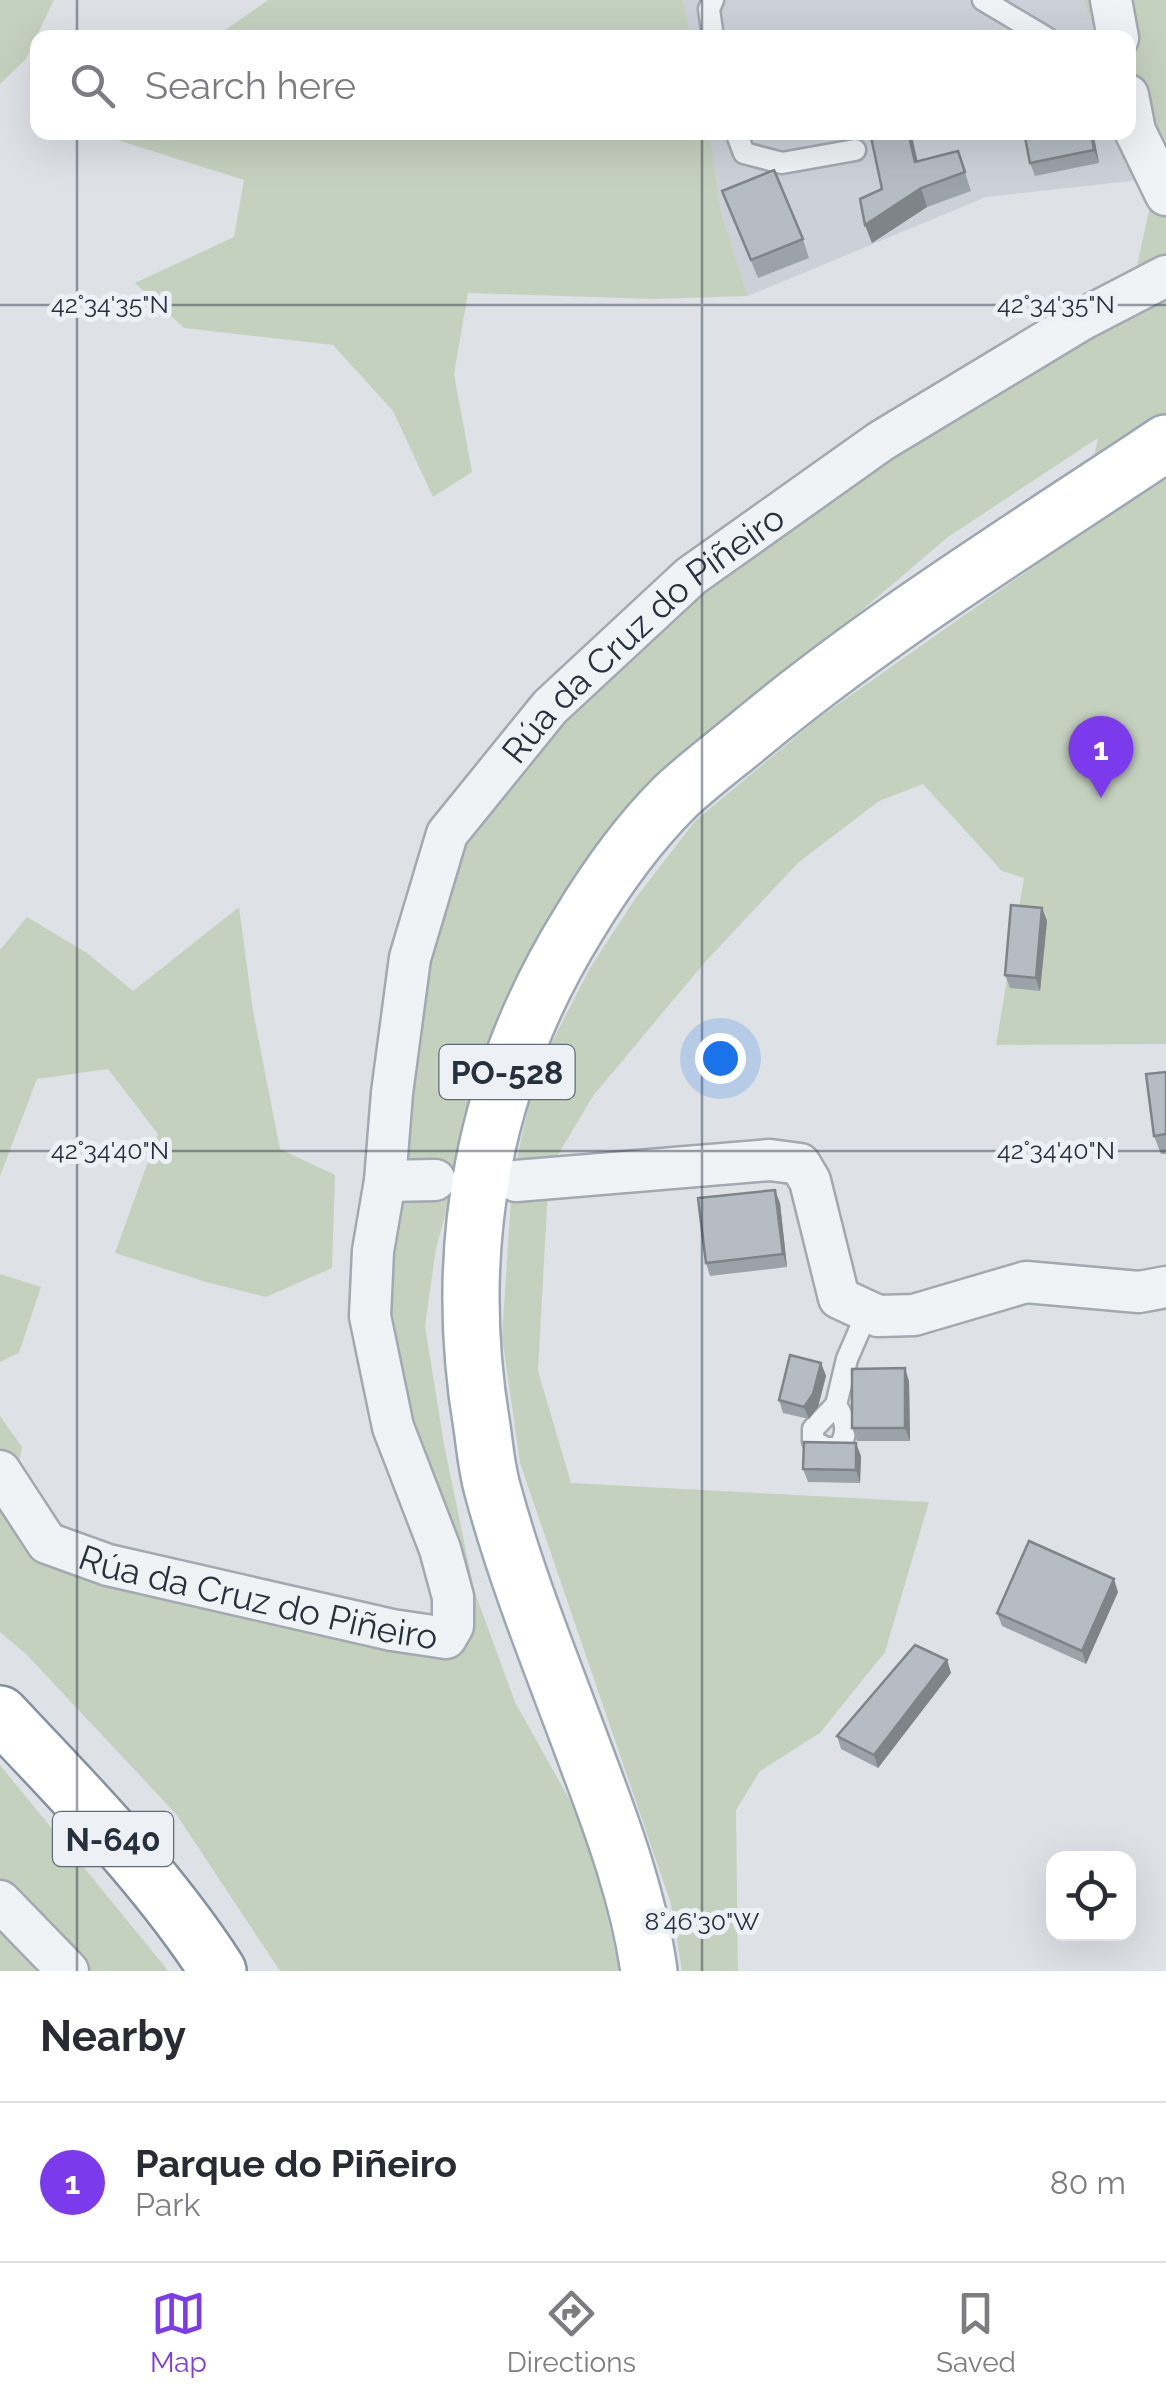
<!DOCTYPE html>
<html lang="en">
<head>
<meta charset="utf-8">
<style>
  :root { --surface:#fff; --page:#f7f7f7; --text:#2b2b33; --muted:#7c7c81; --line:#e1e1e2; --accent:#7c3aed }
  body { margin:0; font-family:Raleway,sans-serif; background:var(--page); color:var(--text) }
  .controls { position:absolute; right:30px; bottom:30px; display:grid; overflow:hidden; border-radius:20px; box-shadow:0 10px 40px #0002 }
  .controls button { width:90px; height:90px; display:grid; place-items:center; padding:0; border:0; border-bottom:2px solid var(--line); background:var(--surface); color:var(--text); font:50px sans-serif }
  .you { position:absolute; left:720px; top:1058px; width:35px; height:35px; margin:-25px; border:8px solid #fff; border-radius:50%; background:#1a73e8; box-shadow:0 0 0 15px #1a73e833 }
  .badge { display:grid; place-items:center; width:65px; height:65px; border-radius:50%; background:var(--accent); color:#fff; font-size:32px; font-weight:700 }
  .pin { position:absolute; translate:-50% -82px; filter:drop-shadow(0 2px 5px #0008) }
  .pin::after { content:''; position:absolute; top:52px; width:35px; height:30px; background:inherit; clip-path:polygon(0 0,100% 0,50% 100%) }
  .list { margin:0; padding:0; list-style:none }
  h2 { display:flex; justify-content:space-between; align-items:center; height:130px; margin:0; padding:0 40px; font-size:42px }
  h2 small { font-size:32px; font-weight:400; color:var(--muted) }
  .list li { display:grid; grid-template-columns:65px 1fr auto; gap:30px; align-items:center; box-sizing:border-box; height:160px; padding:0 40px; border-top:2px solid var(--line) }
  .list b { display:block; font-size:38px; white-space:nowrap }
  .list p { margin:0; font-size:32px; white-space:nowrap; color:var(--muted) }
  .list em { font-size:32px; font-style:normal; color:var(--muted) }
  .icon { flex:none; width:55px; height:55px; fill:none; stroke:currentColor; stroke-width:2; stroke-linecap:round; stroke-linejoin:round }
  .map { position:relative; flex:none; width:1166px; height:1971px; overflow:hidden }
  .search { position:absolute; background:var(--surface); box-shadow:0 10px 40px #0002; left:30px; right:30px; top:30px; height:110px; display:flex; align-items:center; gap:25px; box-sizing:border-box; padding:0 35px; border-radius:20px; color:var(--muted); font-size:38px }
  .sheet { height:290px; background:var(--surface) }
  nav { display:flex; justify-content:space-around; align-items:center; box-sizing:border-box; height:140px; border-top:2px solid var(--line); background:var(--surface); font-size:28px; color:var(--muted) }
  nav a { display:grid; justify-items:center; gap:5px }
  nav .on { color:var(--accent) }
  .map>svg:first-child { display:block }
  .built { fill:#ccd1d9 }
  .green { fill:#c5d1bf }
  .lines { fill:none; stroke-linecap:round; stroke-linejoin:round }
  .service-casing { stroke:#a3a9b1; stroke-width:25 }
  .minor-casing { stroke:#a3a9b1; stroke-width:45 }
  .primary-casing { stroke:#9da7b3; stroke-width:60 }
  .trunk-casing { stroke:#85919e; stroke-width:60 }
  .service { stroke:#f0f3f6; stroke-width:20 }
  .minor { stroke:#f0f3f6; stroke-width:40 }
  .primary { stroke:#fff; stroke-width:55 }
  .trunk { stroke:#fff; stroke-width:55 }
  .wall { fill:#9ca2a9 }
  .shaded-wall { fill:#7f8489 }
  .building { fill:#b5bcc4; stroke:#7f8489; stroke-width:2.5 }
  .ticks { fill:none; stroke:#27313e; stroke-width:2.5; stroke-opacity:0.45 }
  .labels { text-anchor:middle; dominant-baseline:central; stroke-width:10; stroke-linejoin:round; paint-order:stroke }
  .shield { fill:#edf1f5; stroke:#626b75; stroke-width:2.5 }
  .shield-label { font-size:32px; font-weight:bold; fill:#27313e }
  .street-label { font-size:35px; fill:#27313e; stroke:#edf1f5 }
  .ticks-label { font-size:25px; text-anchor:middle; fill:#27313e; stroke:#edf1f5; stroke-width:10; stroke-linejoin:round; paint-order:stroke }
</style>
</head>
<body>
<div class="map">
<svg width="1166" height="1971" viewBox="0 0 1166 1971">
  <rect width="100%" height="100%" fill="#dee2e7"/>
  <path class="built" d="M683 0H1115L1124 37H691Z
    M1128 132 1157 178 986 197 748 296 721 212 710 133Z"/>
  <path class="green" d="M0 0H54L26 59 0 84Z
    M268 0H683L691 37H215Z
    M1083 0H1166V1044L996 1045 1024 878 1002 871 923 784 879 801 799 862 705 962 593 1096 549 1170 538 1371 571 1483 929 1502 885 1652 820 1733 760 1771 736 1810 738 1971H682L671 1904 520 1463 502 1337 512 1182 535 1075 590 968 635 899 695 821 817 719 1077 536 1098 438 948 537 713 737 469 1131 436 1248 425 1326 444 1444 474 1590 515 1702 587 1831 620 1971H280L176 1814 27 1655 0 1632V1416L22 1447 14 1492 47 1543 446 1638 370 1316 410 958 481 773 881 441 1129 303 1156 178 1129 110 1128 38 1099 37Z
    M109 133H710L721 212 748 296 653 299 468 293 454 374 472 472 433 497 393 411 333 345 184 328 135 283 234 237 244 180 114 139Z
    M239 907 253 1011 280 1149 335 1175 332 1268 266 1297 206 1282 115 1253 158 1134 108 1069 37 1079 0 1176V950L27 917 87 953 133 991Z
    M0 1274 41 1287 19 1353 0 1362Z
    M0 1765 166 1968 167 1971H0Z"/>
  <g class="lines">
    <g class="service-casing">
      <path id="service" d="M713 0 709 9 713 38
        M983 0 1047 38
        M736 132 744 153 782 163 855 150
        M836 1405C846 1421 849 1431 839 1448H826L813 1441V1429L836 1405 847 1359 863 1322 878 1316"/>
    </g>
    <g class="minor-casing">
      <g id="minor">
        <path d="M1111 0 1118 38"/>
        <path d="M1128 95 1135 131 1166 195"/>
        <path d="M385 1181 435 1180"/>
        <path d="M516 1181 770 1160 800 1164 810 1181 839 1298 878 1316 914 1315 1026 1282 1139 1292 1166 1287"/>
        <path id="s1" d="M0 1471 47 1543 108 1565 392 1630 446 1638 453 1626V1597L440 1549 393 1427 370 1316 373 1251 385 1181 392 1093 410 958 447 834 550 707 691 576 881 441 1083 319 1166 276"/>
        <path d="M0 1901 68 1971"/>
      </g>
    </g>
    <g class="primary-casing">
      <path id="primary" d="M649 1971C639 1900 614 1831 589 1765 556 1675 518 1584 493 1491 487 1471 485 1448 482 1427 452 1249 483 1079 578 925 605 880 636 836 674 798 698 775 727 754 753 732 882 625 1027 536 1166 443"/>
    </g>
    <g class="trunk-casing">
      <path id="trunk" d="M0 1714C75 1793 159 1879 218 1971"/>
    </g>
    <use href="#service" class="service"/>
    <use href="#minor" class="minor"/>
    <use href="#primary" class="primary"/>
    <use href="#trunk" class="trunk"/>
  </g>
  <path class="wall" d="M870 132H911L917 162 958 151 971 191 927 207 872 243 865 225 882 189Z
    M1093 132 1099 163 1035 176 1030 163Z
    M722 191 803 239 809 258 758 278Z
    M1042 908 1047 921 1040 991 1010 988 1005 975Z
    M1166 1072V1154H1161L1154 1136Z
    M780 1203 787 1267 710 1276 706 1263Z
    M821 1363 826 1376 818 1407 809 1419 783 1413 779 1400Z
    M909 1381 910 1441H857L852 1428Z
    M861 1456 860 1483 808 1482 803 1469Z
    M1118 1592 1086 1664 1002 1626 997 1613Z
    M947 1660 951 1673 878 1768 841 1749 837 1736Z"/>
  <path class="shaded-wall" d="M908 132H911L922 181 915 162Z
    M1091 132H1093L1099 163 1094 150Z
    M921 188 927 207 872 243 865 225Z
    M1042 908 1047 921 1040 991 1036 978Z
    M775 1190 780 1203 787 1267 783 1254Z
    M821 1363 826 1376 818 1407 809 1419 804 1407Z
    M905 1368 909 1381 910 1441 905 1428Z
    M856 1443 861 1456 860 1483 856 1470Z
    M1114 1579 1118 1592 1086 1664 1082 1651Z
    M947 1660 951 1673 878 1768 874 1755Z"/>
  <path class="building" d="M886 32 888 38H871Z
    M870 132H908L915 162 958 151 965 172 921 188 865 225 860 199 882 189Z
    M1024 132H1091L1094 150 1030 163Z
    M774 170 803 239 751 260 722 191Z
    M1011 905 1042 908 1036 978 1005 975Z
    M1166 1072V1134L1154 1136 1146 1074Z
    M775 1190 783 1254 706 1263 698 1198Z
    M790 1355 821 1363 813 1394 804 1407 779 1400Z
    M905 1368V1428H852V1369Z
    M804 1442 856 1443V1470L803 1469Z
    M1029 1541 1114 1579 1082 1651 997 1613Z
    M915 1645 947 1660 874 1755 837 1736Z"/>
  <path class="ticks" d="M77 0V38M702 0V38M77 132V1971M702 132V1971M0 305H1166M0 1151H1166"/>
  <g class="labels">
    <g class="shield">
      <rect x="439.5" y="1045" width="135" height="54" rx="8"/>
      <rect x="53" y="1812" width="120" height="54" rx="8"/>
    </g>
    <g class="shield-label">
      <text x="507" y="1072">PO-528</text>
      <text x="113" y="1839">N-640</text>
    </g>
    <g class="street-label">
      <text stroke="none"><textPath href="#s1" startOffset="1605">Rúa da Cruz do Piñeiro</textPath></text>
      <text stroke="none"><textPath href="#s1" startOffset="305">Rúa da Cruz do Piñeiro</textPath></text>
    </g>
  </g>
  <g class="ticks-label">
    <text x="1056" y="313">42°34'35"N</text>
    <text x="110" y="313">42°34'35"N</text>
    <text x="1056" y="1159">42°34'40"N</text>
    <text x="110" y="1159">42°34'40"N</text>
    <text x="702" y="1930">8°46'30"W</text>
  </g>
</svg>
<div class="controls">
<button><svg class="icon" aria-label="locate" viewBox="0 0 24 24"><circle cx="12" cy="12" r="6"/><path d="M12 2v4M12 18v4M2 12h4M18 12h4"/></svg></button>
</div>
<div class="you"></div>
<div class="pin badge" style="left:1101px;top:798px">1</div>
<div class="search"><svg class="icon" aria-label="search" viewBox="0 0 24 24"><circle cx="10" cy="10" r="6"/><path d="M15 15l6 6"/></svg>Search here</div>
</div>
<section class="sheet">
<h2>Nearby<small></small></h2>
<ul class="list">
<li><span class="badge">1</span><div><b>Parque do Piñeiro</b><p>Park</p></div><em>80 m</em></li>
</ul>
</section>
<nav>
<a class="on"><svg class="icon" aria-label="map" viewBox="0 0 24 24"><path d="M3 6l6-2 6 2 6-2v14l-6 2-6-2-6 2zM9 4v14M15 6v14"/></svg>Map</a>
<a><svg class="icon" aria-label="directions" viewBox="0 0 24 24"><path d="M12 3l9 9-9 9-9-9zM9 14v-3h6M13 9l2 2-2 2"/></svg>Directions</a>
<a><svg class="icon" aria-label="saved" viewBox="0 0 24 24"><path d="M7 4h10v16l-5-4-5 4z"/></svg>Saved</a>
</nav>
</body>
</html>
